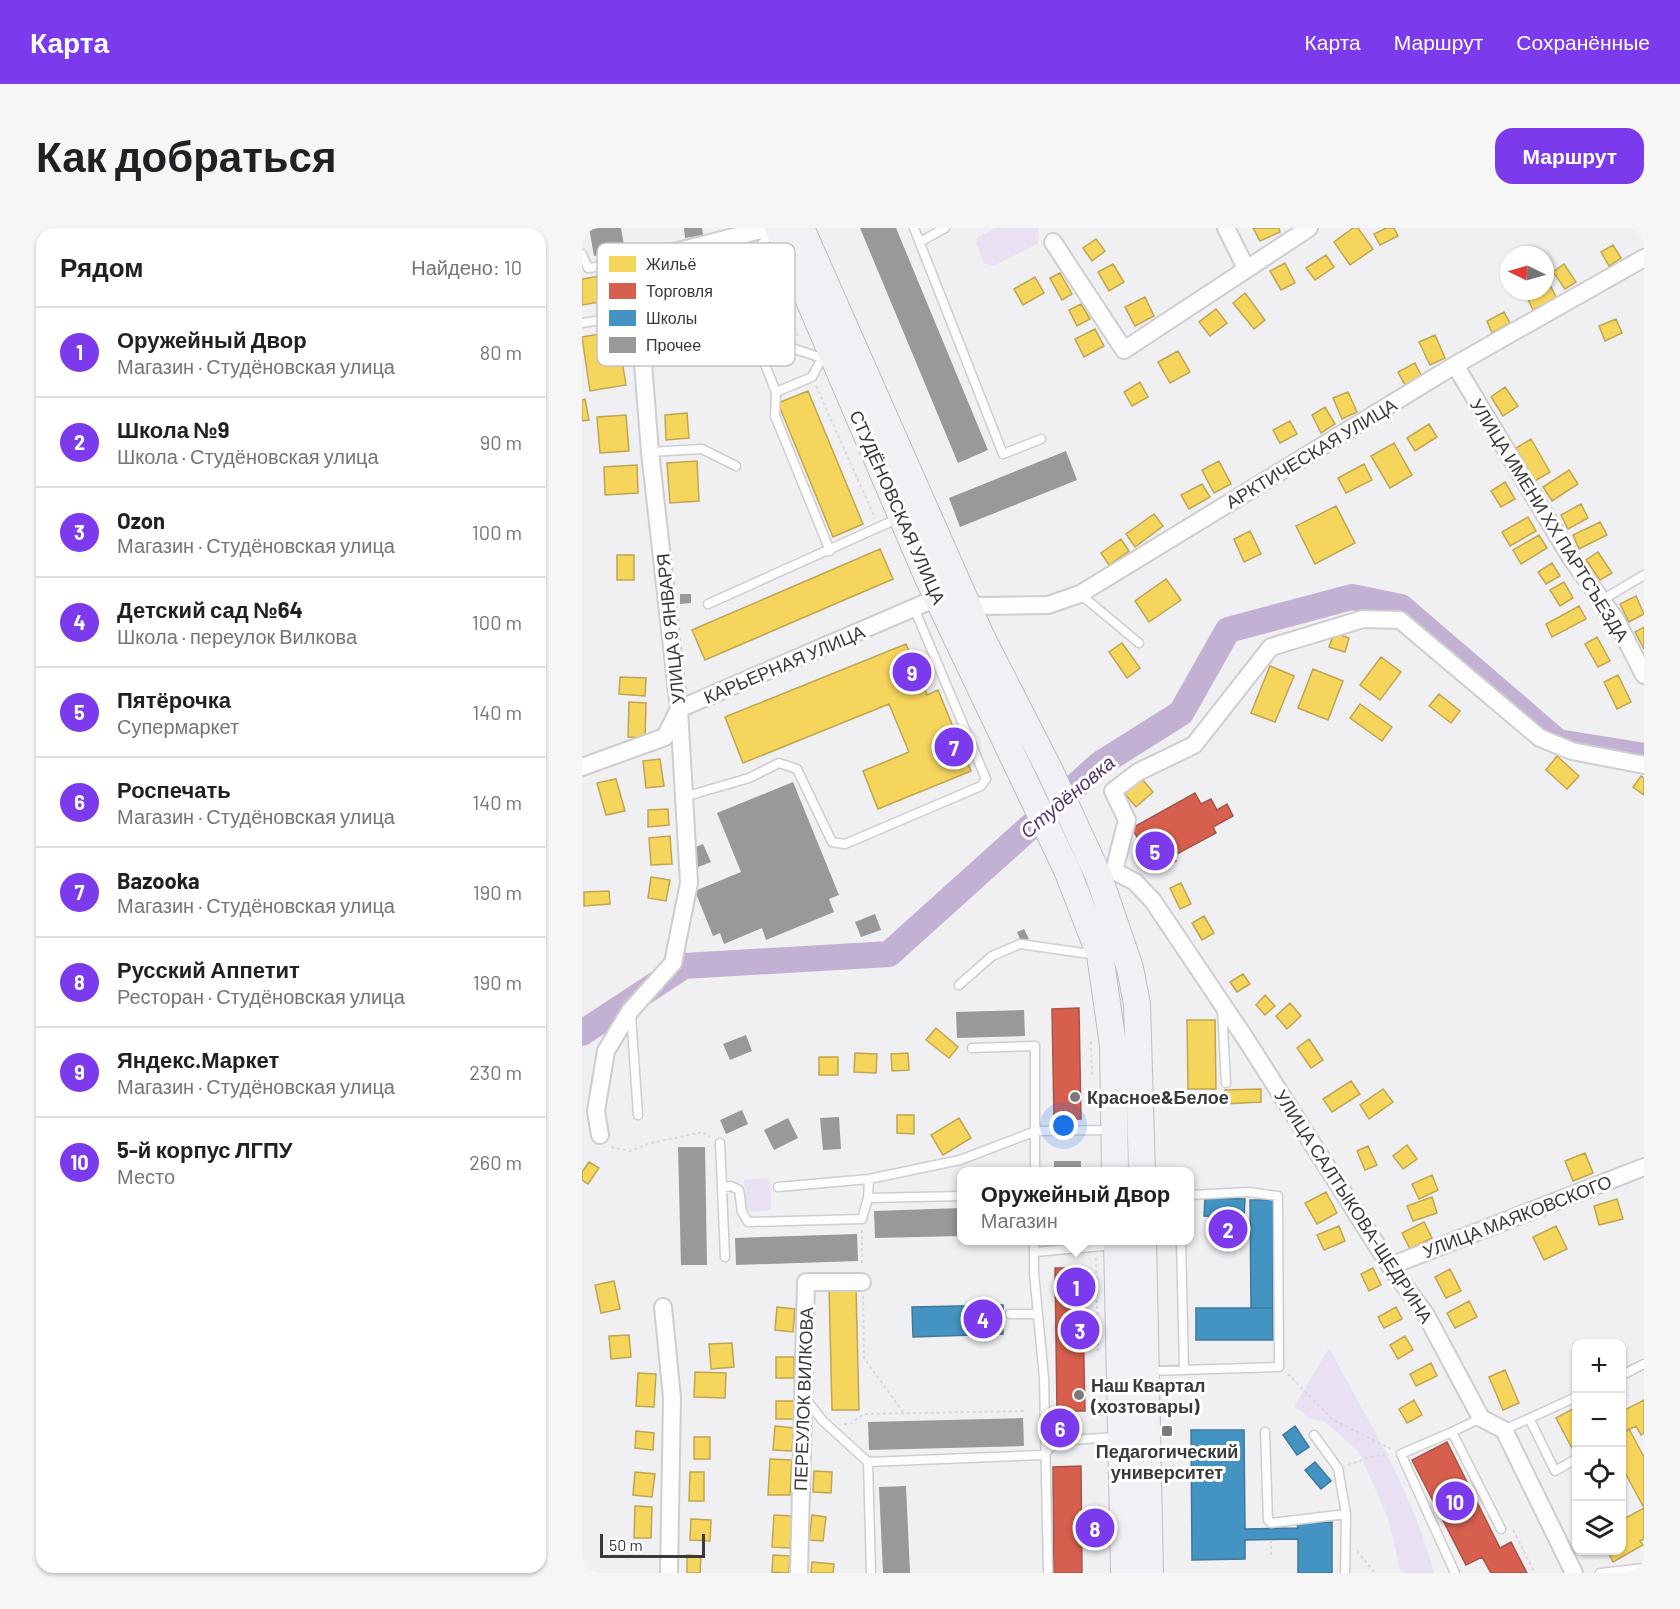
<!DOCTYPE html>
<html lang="ru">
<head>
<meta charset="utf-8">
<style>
  :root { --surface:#fff; --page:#f6f6f6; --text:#202124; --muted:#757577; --line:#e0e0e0; --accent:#7c3aed }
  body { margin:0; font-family:Barlow,sans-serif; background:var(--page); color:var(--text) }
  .controls { position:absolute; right:18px; bottom:18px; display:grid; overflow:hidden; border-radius:12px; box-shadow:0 2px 4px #0004 }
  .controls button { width:54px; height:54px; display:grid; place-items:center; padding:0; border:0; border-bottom:2px solid var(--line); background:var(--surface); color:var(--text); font:30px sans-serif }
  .compass { position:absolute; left:918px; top:18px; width:54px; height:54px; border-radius:50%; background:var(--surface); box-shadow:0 2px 4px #0004; rotate:275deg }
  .scale { position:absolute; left:18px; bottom:15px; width:105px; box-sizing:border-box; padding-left:6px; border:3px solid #3a393b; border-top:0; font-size:16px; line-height:21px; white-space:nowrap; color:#3a393b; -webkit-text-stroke:4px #fff; paint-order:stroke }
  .you { position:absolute; left:482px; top:898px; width:21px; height:21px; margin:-15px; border:4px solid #fff; border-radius:50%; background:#1a73e8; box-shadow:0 0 0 9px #1a73e833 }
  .badge { display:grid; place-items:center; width:39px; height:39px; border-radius:50%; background:var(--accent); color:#fff; font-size:20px; font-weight:700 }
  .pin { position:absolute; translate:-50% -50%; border:3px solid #fff; box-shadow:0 2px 6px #0006 }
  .popup { position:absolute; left:375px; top:939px; width:237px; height:78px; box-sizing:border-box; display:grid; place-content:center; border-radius:12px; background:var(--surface); filter:drop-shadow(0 2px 4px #0005); font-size:20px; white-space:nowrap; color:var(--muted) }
  .popup b { font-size:22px; color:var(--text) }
  .popup::after { content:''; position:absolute; left:50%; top:100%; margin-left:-12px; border:12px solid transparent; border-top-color:var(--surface) }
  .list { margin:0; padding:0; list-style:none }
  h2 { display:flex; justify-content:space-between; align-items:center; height:78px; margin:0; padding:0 24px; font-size:26px }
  h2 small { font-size:20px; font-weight:400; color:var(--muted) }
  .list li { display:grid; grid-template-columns:39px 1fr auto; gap:18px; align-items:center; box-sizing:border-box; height:90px; padding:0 24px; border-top:2px solid var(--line) }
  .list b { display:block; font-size:22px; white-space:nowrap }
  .list p { margin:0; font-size:20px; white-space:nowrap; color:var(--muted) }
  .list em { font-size:20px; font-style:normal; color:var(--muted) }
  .icon { flex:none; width:33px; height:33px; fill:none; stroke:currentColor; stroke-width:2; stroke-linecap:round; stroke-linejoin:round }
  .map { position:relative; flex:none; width:1062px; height:1345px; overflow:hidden; border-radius:18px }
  header { display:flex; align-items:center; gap:36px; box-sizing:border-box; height:84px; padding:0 30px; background:var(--accent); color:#fff }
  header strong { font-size:28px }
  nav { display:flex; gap:33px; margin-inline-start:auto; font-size:21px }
  .intro { display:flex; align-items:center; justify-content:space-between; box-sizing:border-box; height:144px; padding:0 36px }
  h1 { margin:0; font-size:42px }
  .button { padding:15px 27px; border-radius:18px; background:var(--accent); color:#fff; font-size:21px; font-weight:700 }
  main { display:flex; gap:36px; padding:0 36px }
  aside { flex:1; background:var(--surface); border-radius:18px; box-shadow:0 2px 4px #0004 }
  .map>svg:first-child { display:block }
  .green { fill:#eae0f3 }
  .homes { fill:#f6d55c; stroke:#bea652; stroke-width:1.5 }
  .shops { fill:#d6604d; stroke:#a75448; stroke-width:1.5 }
  .schools { fill:#4393c3; stroke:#40789a; stroke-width:1.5 }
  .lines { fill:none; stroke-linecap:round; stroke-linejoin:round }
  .river { stroke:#c3b1d3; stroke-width:26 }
  .building { fill:#999 }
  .lane-casing { stroke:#cecdcf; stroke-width:11 }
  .street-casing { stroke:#cecdcf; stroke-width:20 }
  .primary-casing { stroke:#c1bbc5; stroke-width:28 }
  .path { stroke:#d8d8d9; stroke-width:2; stroke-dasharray:3 3; stroke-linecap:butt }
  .lane { stroke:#fdfdfd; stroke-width:8 }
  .street { stroke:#fdfdfd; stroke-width:16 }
  .primary { stroke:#f3f0f5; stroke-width:26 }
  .poi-dot { fill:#7a797b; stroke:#fff; stroke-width:2 }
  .labels { text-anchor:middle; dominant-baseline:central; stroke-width:6; stroke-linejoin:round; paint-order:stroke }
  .street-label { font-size:18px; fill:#3a393b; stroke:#fff }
  .poi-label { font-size:18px; font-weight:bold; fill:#3a393b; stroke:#fff; text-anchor:start }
  .water-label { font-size:20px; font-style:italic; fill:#573570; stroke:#fff }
  .key { fill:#fff; stroke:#c4c4c4; stroke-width:1.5 }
  .key-label { font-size:16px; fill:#3a393b }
</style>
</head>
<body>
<header>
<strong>Карта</strong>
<nav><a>Карта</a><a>Маршрут</a><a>Сохранённые</a></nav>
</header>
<div class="intro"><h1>Как добраться</h1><a class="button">Маршрут</a></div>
<main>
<aside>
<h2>Рядом<small>Найдено: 10</small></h2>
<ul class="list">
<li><span class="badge">1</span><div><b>Оружейный Двор</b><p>Магазин · Студёновская улица</p></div><em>80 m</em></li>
<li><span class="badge">2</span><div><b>Школа №9</b><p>Школа · Студёновская улица</p></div><em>90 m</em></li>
<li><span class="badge">3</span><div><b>Ozon</b><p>Магазин · Студёновская улица</p></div><em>100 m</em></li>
<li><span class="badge">4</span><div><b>Детский сад №64</b><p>Школа · переулок Вилкова</p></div><em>100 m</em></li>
<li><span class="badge">5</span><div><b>Пятёрочка</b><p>Супермаркет</p></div><em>140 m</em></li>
<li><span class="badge">6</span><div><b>Роспечать</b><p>Магазин · Студёновская улица</p></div><em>140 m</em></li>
<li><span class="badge">7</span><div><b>Bazooka</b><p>Магазин · Студёновская улица</p></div><em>190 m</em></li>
<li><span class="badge">8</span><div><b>Русский Аппетит</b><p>Ресторан · Студёновская улица</p></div><em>190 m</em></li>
<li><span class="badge">9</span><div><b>Яндекс.Маркет</b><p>Магазин · Студёновская улица</p></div><em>230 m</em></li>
<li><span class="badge">10</span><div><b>5-й корпус ЛГПУ</b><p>Место</p></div><em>260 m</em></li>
</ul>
</aside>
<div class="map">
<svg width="1062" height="1345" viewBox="0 0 1062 1345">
  <rect width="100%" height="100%" fill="#f0eff1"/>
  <path class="green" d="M413 0H456L457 15 411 38 402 35 394 15 396 9Z
    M188 950 189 982 167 984 163 977 162 952Z
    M747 1120C786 1192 831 1265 852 1345H819L806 1290 777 1224 742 1193 729 1191 712 1179Z"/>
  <path class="homes" d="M671 0H697L698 4 678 13Z
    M771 0H776L791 21 768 37 752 14Z
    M804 0H812L816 8 798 17 792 6Z
    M514 11 523 23 510 33 501 20Z
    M1031 17 1039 30 1027 38 1019 24Z
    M744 27 752 39 733 52 724 40Z
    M703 35 713 55 699 62 688 43Z
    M531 36 542 54 527 63 516 44Z
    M982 36 994 54 983 61 971 44Z
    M180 39 206 107 181 116 156 48Z
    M478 45 490 66 480 72 468 50Z
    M31 46 35 71 0 77V51Z
    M453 49 462 65 441 77 432 61Z
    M968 57 975 71 951 82 945 69 963 63Z
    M663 65 683 92 672 101 651 75Z
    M563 69 572 88 553 98 543 79Z
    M499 76 508 91 495 98 487 82Z
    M634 81 645 95 628 108 617 94Z
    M922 84 928 95 910 105 905 93Z
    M1034 91 1040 105 1023 113 1017 98Z
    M513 101 522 118 502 129 493 111Z
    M35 103 44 157 8 163 0 109Z
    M853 107 863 130 848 137 837 114Z
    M596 123 608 144 588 155 576 134Z
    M833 135 840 149 823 157 816 144Z
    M558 154 566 169 550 178 542 164Z
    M923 159 936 178 921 188 909 169Z
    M226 163 281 296 251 309 196 175Z
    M766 164 775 184 760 191 751 170Z
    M3 171 7 192 0 193V172Z
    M743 179 753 196 739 205 730 187Z
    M105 185 107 210 84 212 83 187Z
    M44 187 47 223 18 225 15 189Z
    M708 193 715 206 698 215 691 202Z
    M847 196 855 209 833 223 825 210Z
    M949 211 968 244 953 253 934 220Z
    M812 215 830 247 808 260 789 228Z
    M115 233 117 273 88 275 85 235Z
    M637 233 649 256 632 265 620 242Z
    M782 236 790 252 764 265 756 250Z
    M55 237 56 265 23 267 22 239Z
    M987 242 996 256 970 273 961 259Z
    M923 254 933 271 919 279 909 263Z
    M620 256 628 269 607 281 599 267Z
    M999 276 1006 290 986 301 979 287Z
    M754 278 773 315 733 336 714 298Z
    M572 286 581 298 553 319 544 306Z
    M946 289 954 303 928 318 920 304Z
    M1018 294 1025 307 997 321 991 307Z
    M668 303 679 326 662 334 652 311Z
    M957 307 965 320 939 336 931 322Z
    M539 311 547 323 527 337 519 325Z
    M298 321 311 351 123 432 110 402Z
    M1016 324 1030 345 1018 352 1004 332Z
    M35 327H52V352H35Z
    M970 335 978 348 964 356 956 344Z
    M584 351 599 372 567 394 553 373Z
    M982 354 991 370 978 378 968 362Z
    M1054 368 1062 386 1047 394 1038 376Z
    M997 378 1004 391 970 409 964 396Z
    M1062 399V421L1053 404Z
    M752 405 767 410 763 424 747 419Z
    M1015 409 1028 433 1016 439 1003 416Z
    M540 415 558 440 545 450 527 424Z
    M324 416 345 467 356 462 389 543 296 581 281 543 327 524 307 476 161 535 143 489Z
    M799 429 819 444 798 472 778 457Z
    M688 438 712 448 693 494 669 485Z
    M731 441 761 453 746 492 716 480Z
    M1036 447 1049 474 1035 481 1022 454Z
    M38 449 64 450 63 468 37 466Z
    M857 466 878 483 869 495 847 478Z
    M47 474 64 475 63 510 46 509Z
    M778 476 810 499 800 513 768 490Z
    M975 528 997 548 985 561 964 542Z
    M78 531 82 558 64 560 61 533Z
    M1059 548 1062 550V567L1051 559Z
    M34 551 43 583 24 587 15 555Z
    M560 551 571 564 554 579 542 565Z
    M86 581 87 597 66 599V582Z
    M88 608 90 636 69 637 67 610Z
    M69 649 88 652 84 673 66 670Z
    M599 655 609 676 598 681 588 660Z
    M27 663 28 676 2 678V664Z
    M622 688 632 705 620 712 610 695Z
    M661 746 668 756 655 764 648 754Z
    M683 767 693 778 683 787 674 777Z
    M708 775 719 788 705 801 694 788Z
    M605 792H633L634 861H606Z
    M354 800 376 819 367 830 344 812Z
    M727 811 741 832 729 840 715 820Z
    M273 825 295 826 294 845 272 844Z
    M326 825 327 842 310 843 309 826Z
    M237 829H256V847H237Z
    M769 853 778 866 750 884 741 871Z
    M679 861V874L644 876 643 862Z
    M801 861 811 874 787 891 778 877Z
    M315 887H332V906L315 905Z
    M377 890 389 910 361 927 349 907Z
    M825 917 835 931 821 941 811 928Z
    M786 918 795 937 783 942 775 923Z
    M1003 925 1011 945 991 953 983 933Z
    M7 934 17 940 6 956 0 952V944Z
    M850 947 856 962 837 971 830 956Z
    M744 964 755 985 735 996 723 975Z
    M850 969 855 985 831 993 825 978Z
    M1035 971 1041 991 1017 997 1012 978Z
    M842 994 850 1010 828 1021 820 1005Z
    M757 998 763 1013 742 1022 735 1007Z
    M974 998 985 1021 962 1032 951 1009Z
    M791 1040 799 1057 787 1063 779 1046Z
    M868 1041 879 1063 864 1070 853 1049Z
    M32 1053 38 1081 19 1085 13 1057Z
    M247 1059H274L277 1182H250Z
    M887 1073 895 1089 873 1100 865 1085Z
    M195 1079 213 1081 211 1104 193 1102Z
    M814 1079 820 1091 802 1100 796 1089Z
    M47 1107 49 1129 29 1131 27 1108Z
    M823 1108 831 1122 816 1131 808 1117Z
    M150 1115 152 1139 129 1141 127 1116Z
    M194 1129H212V1150H194Z
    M849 1135 855 1148 834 1158 828 1146Z
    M923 1142 937 1175 921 1182 907 1149Z
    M113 1144 144 1145 143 1170 112 1169Z
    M56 1145 74 1146 72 1179 54 1178Z
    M832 1172 840 1187 825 1195 817 1181Z
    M1062 1172V1205L1059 1207 1054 1198 1040 1205V1176L1043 1182Z
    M194 1173H212V1191H194Z
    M994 1179V1217L990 1220 974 1190Z
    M193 1198 212 1200 210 1223 191 1222Z
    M1047 1201 1062 1229V1280L1040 1239V1205Z
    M54 1203 72 1205 71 1222 53 1220Z
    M112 1209H128V1231H112Z
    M188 1231 210 1232 208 1267H186Z
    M232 1243 250 1244 249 1265 231 1264Z
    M53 1244 73 1246 70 1269 51 1267Z
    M108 1244H122V1273H107Z
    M53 1278 70 1279 69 1310H52Z
    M1062 1280V1311L1058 1313 1061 1317 1031 1334 1025 1322H1040V1292Z
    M192 1287 210 1288 208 1320 190 1319Z
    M230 1287 244 1289 241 1313 227 1312Z
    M109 1291 129 1292 128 1313 108 1312Z
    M105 1327 119 1328 118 1345H105Z
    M191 1327 208 1328 207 1345 190 1344Z
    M230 1334 252 1336 251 1345H229Z"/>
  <path class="shops" d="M613 565 619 576 629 571 635 582 645 576 651 588 631 599 634 605 591 628 594 633 574 644 550 600Z
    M497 780 499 891 472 892 470 781Z
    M473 1040H500L503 1183H475Z
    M865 1214 918 1320 929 1314 945 1345H909L900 1329 884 1337 830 1232Z
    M499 1238 500 1345H472L471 1239Z
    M507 1294H517V1317L507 1318Z"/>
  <path class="schools" d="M623 970 663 971 662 990 622 988Z
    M668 972H691V1080H669Z
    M421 1077V1106L331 1109 330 1079Z
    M614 1080H691V1112H614Z
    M713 1198 727 1219 715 1227 701 1207Z
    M609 1202H662L663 1301 716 1300 715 1295 750 1294V1345H716V1311L663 1312V1331L610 1332Z
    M733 1234 749 1253 739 1261 723 1242Z"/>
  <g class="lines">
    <path class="river" d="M0 805 102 738 307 726 518 536 599 485 646 402 770 369 819 379 976 514 1062 528"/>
  </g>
  <path class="building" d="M7 0H39L43 23 12 28Z
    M102 0H120L121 7 103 10Z
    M278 0H314L406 222 376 235Z
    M484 223 495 252 378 299 367 270Z
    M98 366H109V375L98 376Z
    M211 554 257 667 247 671 252 684 184 712 180 700 142 716 138 705 131 708 113 663 159 644 135 585Z
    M121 616 129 634 116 639 109 621Z
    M293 686 299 702 279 709 273 694Z
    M442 701 447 711 439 714 435 704Z
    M442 782 443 808 375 810 374 784Z
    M164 807 170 823 148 832 141 816Z
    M160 882 166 896 144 906 138 892Z
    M257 889 259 921 241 922 238 890Z
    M206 890 216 910 192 922 182 902Z
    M96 919H123L125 1037H99Z
    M472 933H499V944H472Z
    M380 980V1008L293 1010 292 983Z
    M275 1006 276 1033 154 1037 153 1010Z
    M441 1190 442 1218 287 1222 286 1194Z
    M324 1258 328 1345H301L297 1259Z"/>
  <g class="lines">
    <g class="lane-casing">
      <path id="lane" d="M332 0 421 226 459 211
        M338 14 363 0
        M0 26 6 40 53 34
        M0 95 57 86
        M246 127 240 130 230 149 194 164 193 188 248 323
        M180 129 152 50 193 0
        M194 164 180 129 210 120 240 130
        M68 224 120 221 154 238
        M498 366 557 415
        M1020 372 1062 347
        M126 376 317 290
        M102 569 167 550 197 535 215 541 250 614 263 616 399 558 404 551 332 380
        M377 757 410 728 438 716 515 727
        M640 781 644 855
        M49 786 56 887
        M390 820 453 818V944
        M138 915 140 960
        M196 959 287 951 378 932 454 903 530 902
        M286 970 287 951
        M452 1012V1045L462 1150 466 1345
        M599 1012 602 1141
        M452 1024 532 1017
        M143 1029 140 960 149 958 157 962 160 984 166 994 280 991 286 970 380 968
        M428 1086H456
        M567 1143 697 1139 696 968 666 964 608 967
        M1040 1147 1062 1136
        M222 1169 241 1193 286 1234 462 1227 474 1213 535 1209
        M899 1190 870 1204 919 1301
        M948 1192 973 1243 994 1231
        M922 1202 994 1169
        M683 1204 686 1292 689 1295 764 1286 763 1345
        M870 1204 819 1226 873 1345
        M732 1207 756 1240 764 1286
        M286 1234 289 1345
        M1018 1345 1062 1340"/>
    </g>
    <g class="street-casing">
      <path id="street" d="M644 0 664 40
        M471 14 542 122 727 0
        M873 137 989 330 1034 392 1062 447
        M0 539 83 509 97 481 343 375 356 371 399 378 466 377 498 366 873 137 1062 30
        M532 643 545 592 531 563 556 544 612 517 689 419 781 391 818 392 958 510 990 523 1062 537
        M517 649 532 643 553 654 571 673 665 813 808 1038 844 1087 899 1190 922 1202 992 1345
        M18 907 14 883 24 823 48 783 91 735 107 655 97 481 68 224 53 34 187 0
        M808 1038 1062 939
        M81 1079 90 1170 87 1345
        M217 1345 224 1054H280"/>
    </g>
    <g class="primary-casing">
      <path id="primary" d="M196 0 346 350 485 642 518 727 531 817 533 944
        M219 0 399 408 468 543 517 649 548 740 555 776 560 944
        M535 1012 542 1345
        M561 1012 568 1345"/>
    </g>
    <path class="path" d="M187 32 217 110
      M234 158 293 290
      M509 814 510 848
      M29 919 48 923 69 915 120 904 128 909
      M280 1002V1038
      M514 1030 516 1124
      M281 1068 282 1130 321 1184
      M706 1146 751 1192 809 1221
      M262 1196H268L282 1186 443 1183
      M766 1237 792 1228 807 1227
      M931 1302 953 1345
      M775 1323 793 1345
      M689 1327V1311"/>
    <use href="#lane" class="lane"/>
    <use href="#street" class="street"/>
    <use href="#primary" class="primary"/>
  </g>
  <g class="poi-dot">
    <circle cx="493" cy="869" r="6"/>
    <circle cx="497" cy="1167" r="6"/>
    <rect x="579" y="1197" width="12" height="12" rx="3"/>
  </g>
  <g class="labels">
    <g class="street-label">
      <text transform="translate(729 225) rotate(-31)">АРКТИЧЕСКАЯ УЛИЦА</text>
      <text transform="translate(316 279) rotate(66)">СТУДЁНОВСКАЯ УЛИЦА</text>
      <text transform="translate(968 292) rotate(58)">УЛИЦА ИМЕНИ ХХ ПАРТСЪЕЗДА</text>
      <text transform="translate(88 401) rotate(-96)">УЛИЦА 9 ЯНВАРЯ</text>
      <text transform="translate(202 436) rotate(-23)">КАРЬЕРНАЯ УЛИЦА</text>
      <text transform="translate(772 978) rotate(57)">УЛИЦА САЛТЫКОВА-ЩЕДРИНА</text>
      <text transform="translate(935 988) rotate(-21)">УЛИЦА МАЯКОВСКОГО</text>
      <text transform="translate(221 1171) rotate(-88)">ПЕРЕУЛОК ВИЛКОВА</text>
    </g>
    <g class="poi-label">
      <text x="505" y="869">Красное&amp;Белое</text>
      <text x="509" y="1157">Наш Квартал<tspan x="509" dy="21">(хозтовары)</tspan></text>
      <text x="585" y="1223" text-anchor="middle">Педагогический<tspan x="585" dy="21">университет</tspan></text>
    </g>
    <g class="water-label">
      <text transform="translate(485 568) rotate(-40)">Студёновка</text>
    </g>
  </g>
  <rect x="15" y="15" width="198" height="123" rx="9" class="key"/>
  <rect x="27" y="28" width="27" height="16" fill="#f6d55c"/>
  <rect x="27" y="55" width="27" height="16" fill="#d6604d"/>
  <rect x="27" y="82" width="27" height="16" fill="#4393c3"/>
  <rect x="27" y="109" width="27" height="16" fill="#999"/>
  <g class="key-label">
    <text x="64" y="42">Жильё</text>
    <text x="64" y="69">Торговля</text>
    <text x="64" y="96">Школы</text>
    <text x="64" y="123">Прочее</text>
  </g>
</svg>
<div class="controls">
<button>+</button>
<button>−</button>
<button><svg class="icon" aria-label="locate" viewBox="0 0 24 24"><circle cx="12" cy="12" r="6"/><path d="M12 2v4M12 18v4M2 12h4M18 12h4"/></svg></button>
<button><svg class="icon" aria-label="layers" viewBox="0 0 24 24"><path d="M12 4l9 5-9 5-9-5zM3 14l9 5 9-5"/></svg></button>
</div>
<svg class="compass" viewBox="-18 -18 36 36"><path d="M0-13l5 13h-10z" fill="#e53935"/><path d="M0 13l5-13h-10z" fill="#757577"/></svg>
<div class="scale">50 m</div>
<div class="you"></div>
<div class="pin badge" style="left:494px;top:1059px">1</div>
<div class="popup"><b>Оружейный Двор</b>Магазин</div>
<div class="pin badge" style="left:646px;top:1001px">2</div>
<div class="pin badge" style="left:498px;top:1102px">3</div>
<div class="pin badge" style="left:401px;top:1091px">4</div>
<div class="pin badge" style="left:573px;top:623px">5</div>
<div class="pin badge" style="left:478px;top:1200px">6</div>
<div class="pin badge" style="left:372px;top:519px">7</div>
<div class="pin badge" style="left:513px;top:1300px">8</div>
<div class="pin badge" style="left:330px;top:444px">9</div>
<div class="pin badge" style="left:873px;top:1273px">10</div>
</div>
</main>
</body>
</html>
